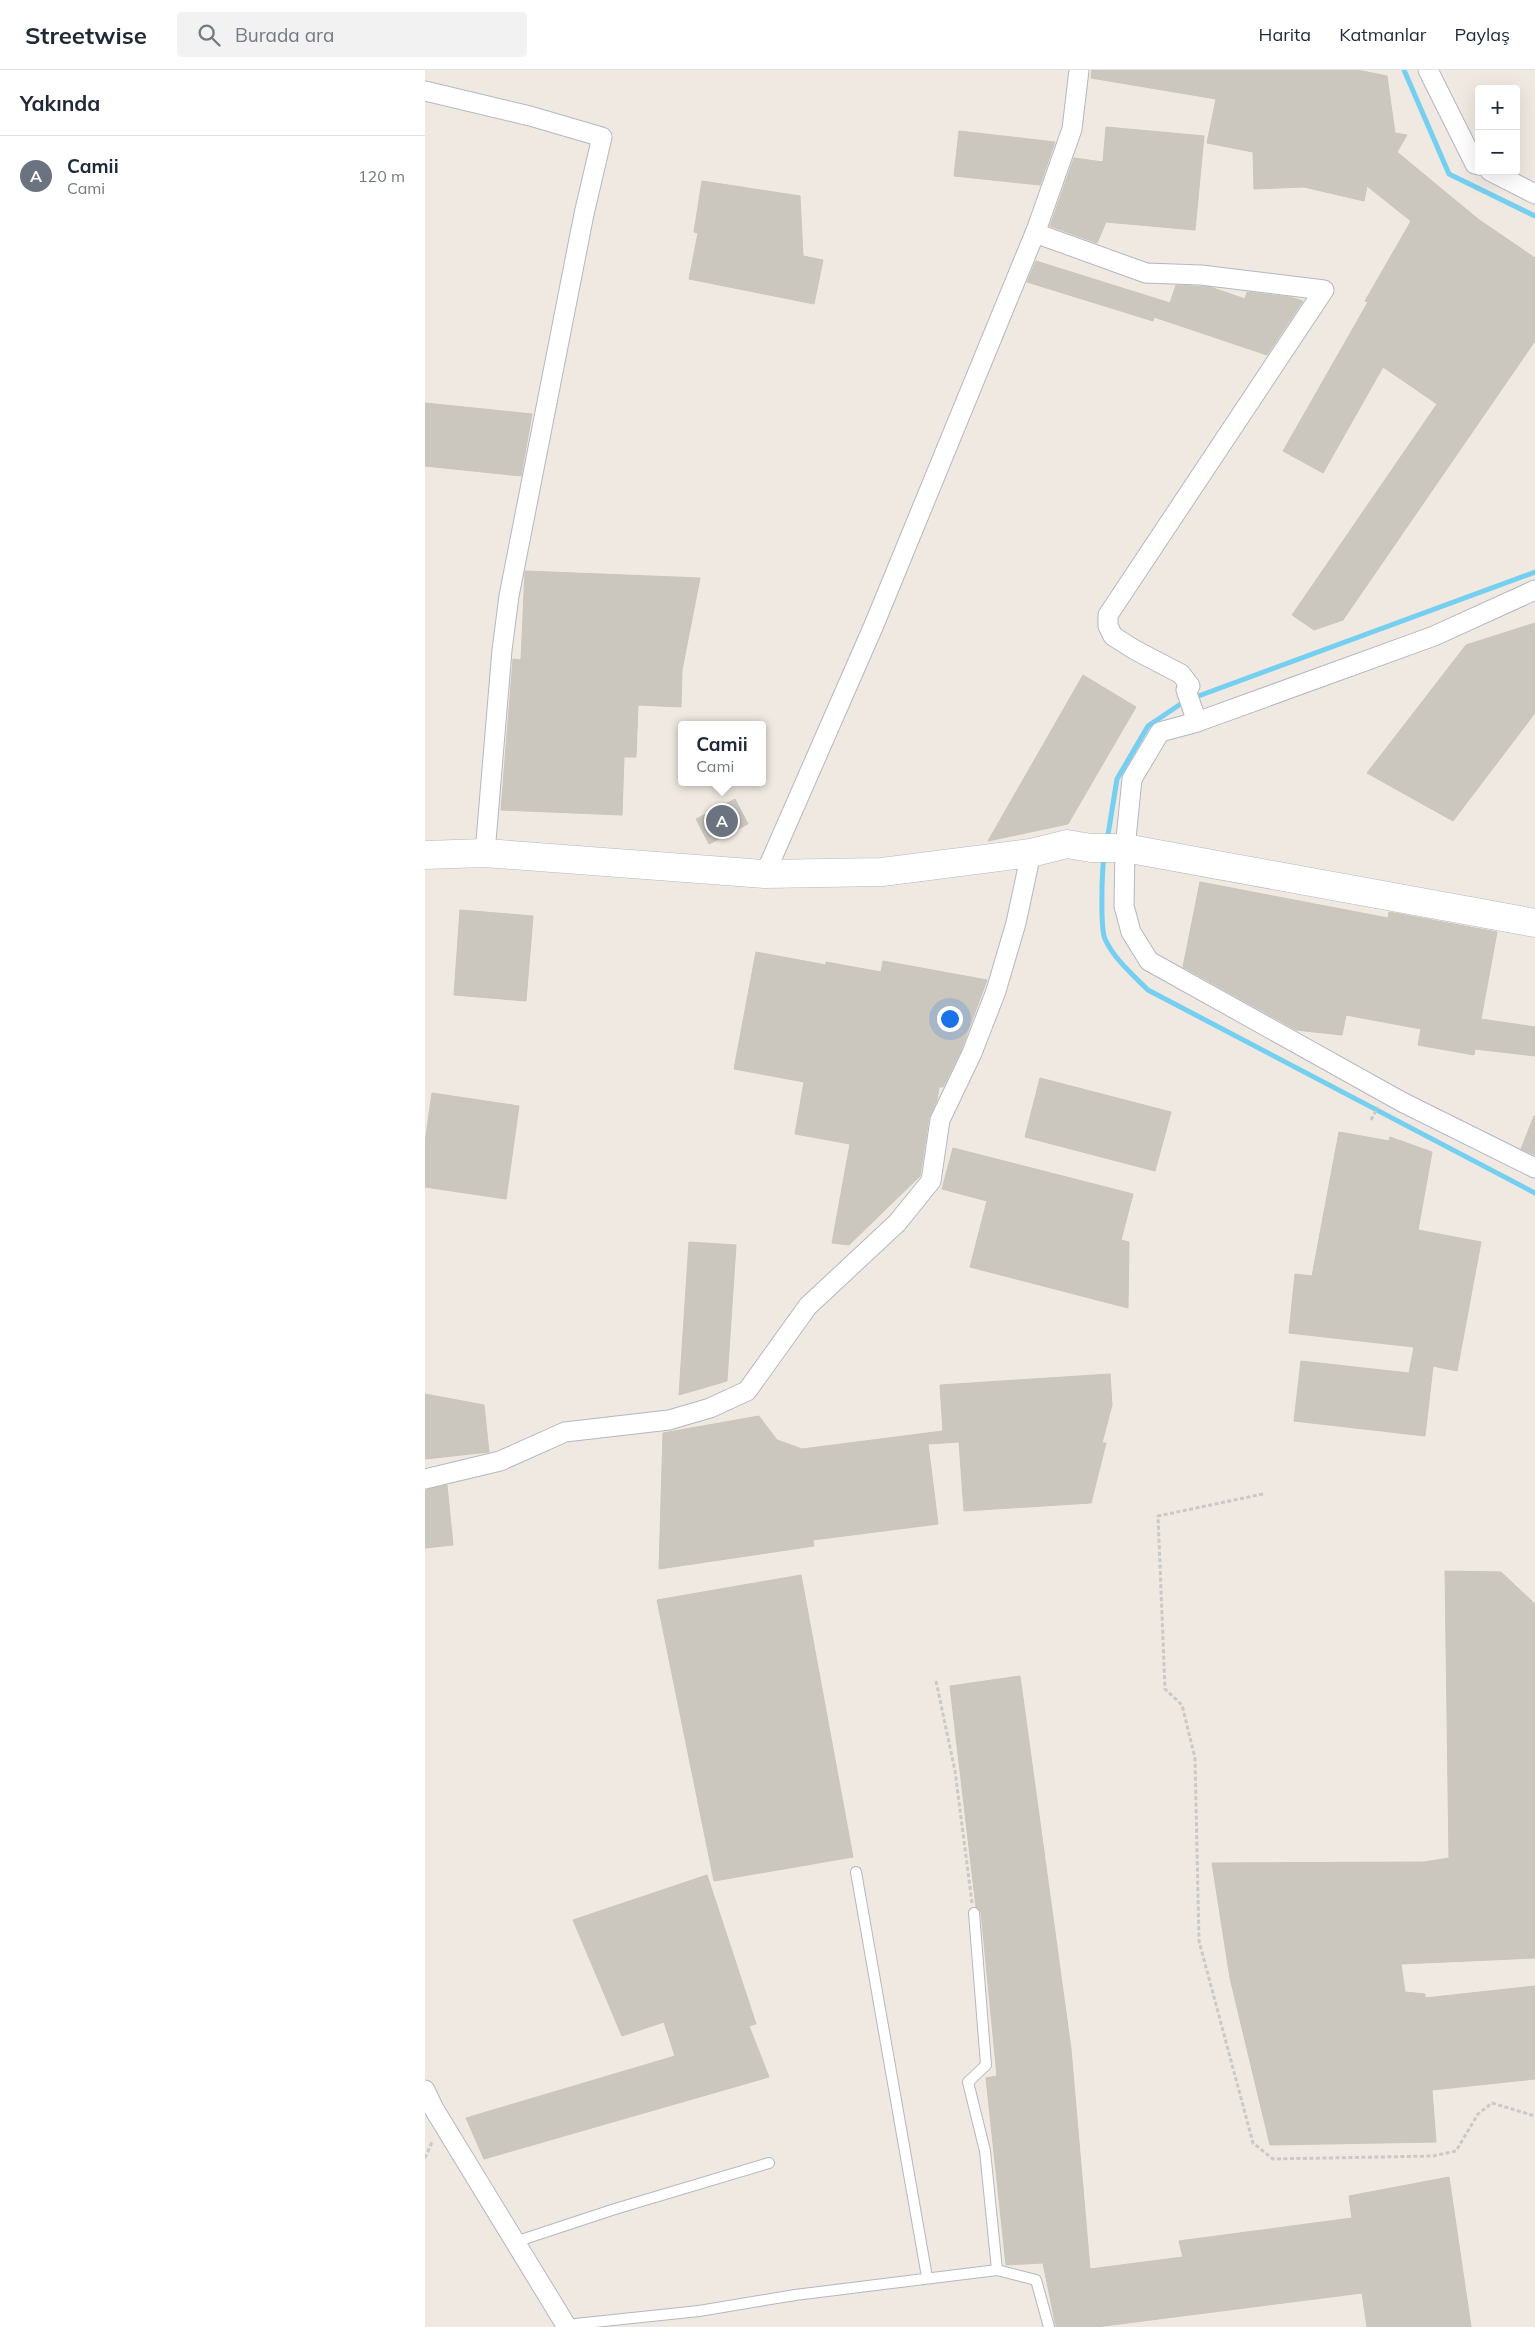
<!DOCTYPE html>
<html lang="tr">
<head>
<meta charset="utf-8">
<style>
  :root { --surface:#fff; --page:#f2f2f3; --text:#1f2937; --muted:#747a83; --line:#e0e1e3; --accent:#7c3aed }
  body { margin:0; font-family:Mulish,sans-serif; background:var(--page); color:var(--text) }
  .controls { position:absolute; right:15px; top:15px; display:grid; overflow:hidden; border-radius:5px; box-shadow:0 5px 20px #0002 }
  .controls button { width:45px; height:45px; display:grid; place-items:center; padding:0; border:0; border-bottom:1px solid var(--line); background:var(--surface); color:var(--text); font:25px sans-serif }
  .you { position:absolute; left:524px; top:948px; width:18px; height:18px; margin:-12px; border:4px solid #fff; border-radius:50%; background:#1a73e8; box-shadow:0 0 0 8px #1a73e833 }
  .badge { display:grid; place-items:center; width:32px; height:32px; border-radius:50%; background:var(--accent); color:#fff; font-size:16px; font-weight:700 }
  .pin { position:absolute; translate:-50% -50%; border:2px solid #fff; box-shadow:0 1px 5px #0006 }
  .popup { position:absolute; left:253px; top:651px; width:88px; height:65px; box-sizing:border-box; display:grid; place-content:center; border-radius:5px; background:var(--surface); filter:drop-shadow(0 1px 4px #0005); font-size:16px; white-space:nowrap; color:var(--muted) }
  .popup b { font-size:19px; color:var(--text) }
  .popup::after { content:''; position:absolute; left:50%; top:100%; margin-left:-10px; border:10px solid transparent; border-top-color:var(--surface) }
  .list { margin:0; padding:0; list-style:none }
  h2 { display:flex; justify-content:space-between; align-items:center; height:65px; margin:0; padding:0 20px; font-size:21px }
  h2 small { font-size:16px; font-weight:400; color:var(--muted) }
  .list li { display:grid; grid-template-columns:32px 1fr auto; gap:15px; align-items:center; box-sizing:border-box; height:80px; padding:0 20px; border-top:1px solid var(--line) }
  .list b { display:block; font-size:19px; white-space:nowrap }
  .list p { margin:0; font-size:16px; white-space:nowrap; color:var(--muted) }
  .list em { font-size:16px; font-style:normal; color:var(--muted) }
  .icon { flex:none; width:28px; height:28px; fill:none; stroke:currentColor; stroke-width:2; stroke-linecap:round; stroke-linejoin:round }
  .map { position:relative; flex:none; width:1110px; height:2257px; overflow:hidden }
  header { display:flex; align-items:center; gap:30px; box-sizing:border-box; height:70px; padding:0 25px; background:var(--surface); border-bottom:1px solid var(--line) }
  header strong { font-size:24px }
  nav { display:flex; gap:28px; margin-inline-start:auto; font-size:18px }
  .search { width:350px; height:45px; background:var(--page); display:flex; align-items:center; gap:12px; box-sizing:border-box; padding:0 18px; border-radius:5px; color:var(--muted); font-size:19px }
  main { display:flex }
  aside { flex:1; background:var(--surface) }
  .map>svg:first-child { display:block }
  .lines { fill:none; stroke-linecap:round; stroke-linejoin:round }
  .stream { stroke:#75cff0; stroke-width:5 }
  .building { fill:#cbc7bf; stroke:#cbc5ba }
  .lane-casing { stroke:#b4b7c1; stroke-width:12 }
  .street-casing { stroke:#b4b7c1; stroke-width:21 }
  .secondary-casing { stroke:#b4b7c1; stroke-width:29 }
  .path { stroke:#c9c9c9; stroke-width:3; stroke-dasharray:4 2.5; stroke-linecap:butt }
  .lane { stroke:#fff; stroke-width:10 }
  .street { stroke:#fff; stroke-width:19 }
  .secondary { stroke:#fff; stroke-width:28 }
</style>
</head>
<body>
<header>
<strong>Streetwise</strong>
<div class="search"><svg class="icon" aria-label="search" viewBox="0 0 24 24"><circle cx="10" cy="10" r="6"/><path d="M15 15l6 6"/></svg>Burada ara</div>
<nav><a>Harita</a><a>Katmanlar</a><a>Paylaş</a></nav>
</header>
<main>
<aside>
<h2>Yakında<small></small></h2>
<ul class="list">
<li><span class="badge" style="background:#6b7280">A</span><div><b>Camii</b><p>Cami</p></div><em>120 m</em></li>
</ul>
</aside>
<div class="map">
<svg width="1110" height="2257" viewBox="0 0 1110 2257">
  <rect width="100%" height="100%" fill="#efe9e1"/>
  <g class="lines">
    <path class="stream" d="M979 0 1024 104 1110 146
      M768 628 1110 502
      M682 771 692 709 723 656 760 631
      M679 787C677 801 675 857 680 869 689 889 708 905 723 920L1110 1123"/>
  </g>
  <path class="building" d="M667 0H932L962 6 970 63 982 65 972 82 1053 149 1110 188V271L918 550 889 560 867 545 1012 334 958 297 898 403 858 381 943 232 940 231 986 151 942 116 939 131 879 117 829 119 828 82 782 73 791 29 666 8Z
    M681 57 779 66 770 160 681 152 672 173 625 156 649 88 678 92Z
    M534 61 630 72 615 115 529 106Z
    M277 111 375 126 378 186 398 190 389 234 264 209 273 163 269 162Z
    M611 191 745 233 751 215 785 217 820 229 822 222 865 227 878 231 842 285 729 247 728 251 602 212Z
    M0 333 107 344 96 406 0 396Z
    M100 501 275 508 257 600 256 637 213 635 211 687H199L197 745 76 740 88 589 96 590Z
    M1110 553V643L1028 751 942 703 1041 575Z
    M658 605 711 637 643 754 563 771Z
    M310 729 323 754 284 774 271 749Z
    M775 812 963 848 964 842 1072 862 1056 949 1110 957V986L1050 979 1049 985 993 975 996 959 921 945 917 965 871 960 758 897Z
    M35 840 108 846 101 931 29 925Z
    M331 882 401 895V892L456 902 458 891 562 910 535 983 518 1017H514L512 1030 504 1048 495 1106 424 1175 407 1173 425 1074 370 1064 379 1012 309 999Z
    M615 1008 746 1042 730 1101 600 1067Z
    M7 1023 94 1036 81 1129 0 1117V1072Z
    M1109 1046H1110V1085L1096 1079Z
    M914 1062 964 1071 965 1067 1007 1082 993 1160 1056 1172 1032 1301 1008 1296 1000 1366 869 1351 876 1291 984 1303 989 1277 864 1263 870 1204 887 1206Z
    M528 1078 708 1124 696 1170 704 1172 703 1238 545 1197 562 1131 517 1119Z
    M264 1172 311 1175 302 1311 254 1325Z
    M685 1304 687 1335 677 1373H681L666 1433 539 1441 534 1372 503 1374 513 1454 388 1470 389 1476 234 1499 238 1363 334 1346 352 1370 377 1379 518 1361 515 1315Z
    M0 1324 59 1335 64 1382 0 1389Z
    M22 1415 28 1475 0 1478V1420Z
    M1020 1501 1076 1502 1110 1534V1888L976 1894 980 1922 1000 1924V1928L1110 1916V2009L1007 2020 1011 2072 845 2075 805 1908 787 1793 999 1792 1024 1788Z
    M376 1505 428 1787 289 1811 232 1530Z
    M595 1606 646 1979 665 2199 758 2187 754 2171 927 2148 924 2126 1024 2107 1046 2257H942L937 2223 671 2257H631L618 2193 581 2195 561 2008 572 2006 556 1842 551 1837 525 1616Z
    M282 1805 331 1954 324 1956 344 2007 59 2089 41 2048 250 1986 239 1952 197 1966 148 1850Z"/>
  <g class="lines">
    <g class="lane-casing">
      <path id="lane" d="M431 1802 502 2207
        M549 1843 561 1995 543 2012 560 2081 572 2200
        M90 2172 190 2139 344 2093
        M141 2255 274 2241 370 2225 572 2200 611 2210 624 2257"/>
    </g>
    <g class="street-casing">
      <path id="street" d="M1003 0 1050 94 1054 95
        M0 21 105 46 177 67 159 144 84 526 77 580 60 783
        M1065 101 1110 124
        M610 163 721 203 776 205 899 220 683 545V556L688 566 710 580 756 604 765 616 761 620 772 652
        M1110 520 1009 566 772 652 735 662 707 709 700 778 699 836 706 862 724 891 977 1032 1110 1098
        M340 804 449 555 612 158 647 59 654 0
        M0 1409 75 1391 140 1362 244 1350 285 1338 322 1321 383 1236 472 1153 506 1111 515 1050 547 983 571 921 591 853 606 783
        M0 2020 9 2039 142 2257"/>
    </g>
    <g class="secondary-casing">
      <path id="secondary" d="M0 785 60 783 340 804 457 802 606 783 642 774 666 778H700L1110 853"/>
    </g>
    <path class="path" d="M946 1050 953 1037
      M838 1424 733 1446 740 1619 757 1635 770 1688 774 1871 828 2073 848 2089 1008 2086 1031 2081 1053 2044 1067 2033 1110 2046
      M511 1611 530 1701 547 1833
      M0 2088 8 2070"/>
    <use href="#lane" class="lane"/>
    <use href="#street" class="street"/>
    <use href="#secondary" class="secondary"/>
  </g>
</svg>
<div class="controls">
<button>+</button>
<button>−</button>
</div>
<div class="you"></div>
<div class="pin badge" style="left:297px;top:751px;background:#6b7280">A</div>
<div class="popup"><b>Camii</b>Cami</div>
</div>
</main>
</body>
</html>
